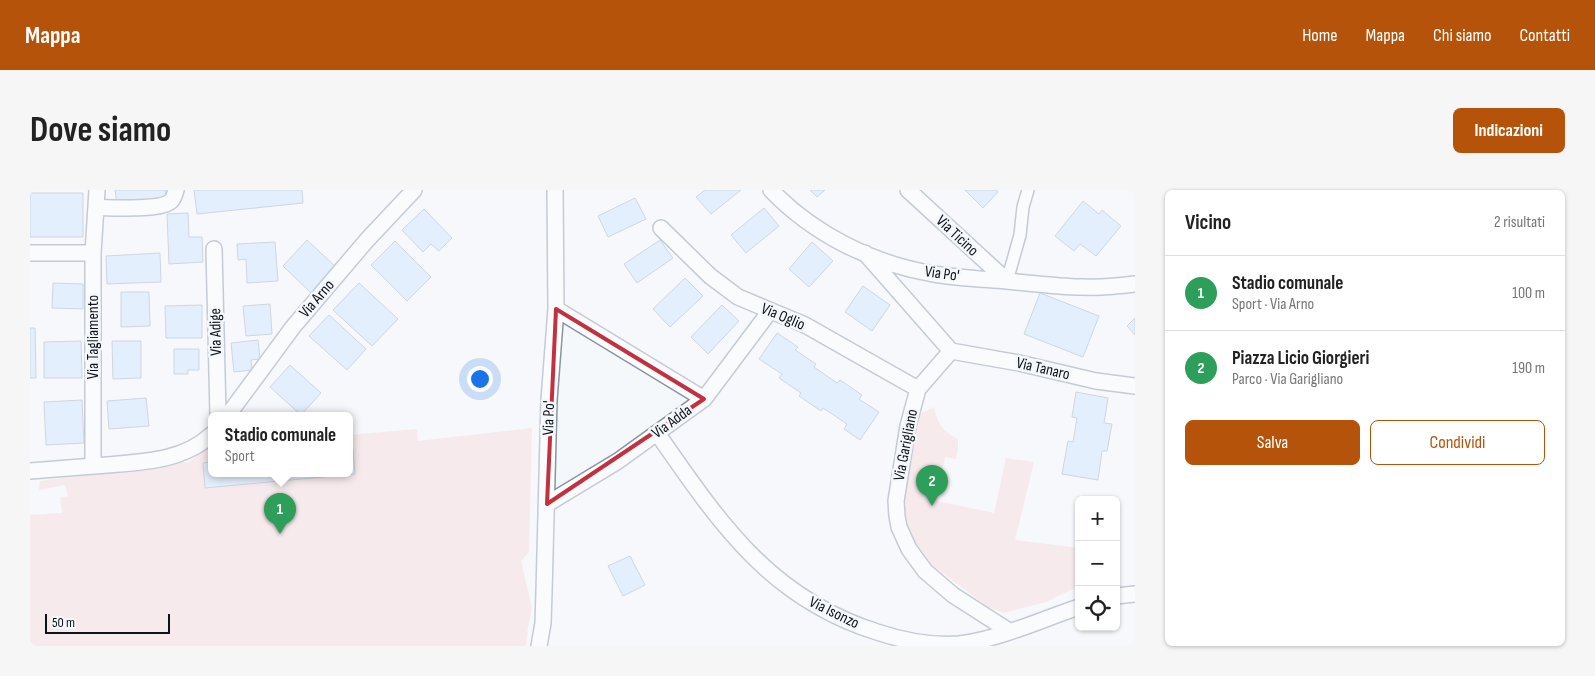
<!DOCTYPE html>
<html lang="it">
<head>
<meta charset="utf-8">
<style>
  :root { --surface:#fff; --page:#f6f6f6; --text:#222; --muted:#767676; --line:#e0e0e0; --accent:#b45309 }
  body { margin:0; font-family:"Sofia Sans Condensed",sans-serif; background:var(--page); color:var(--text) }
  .controls { position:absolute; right:15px; bottom:15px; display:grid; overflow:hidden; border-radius:8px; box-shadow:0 1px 4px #0004 }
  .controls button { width:45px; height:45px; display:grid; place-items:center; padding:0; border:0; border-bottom:1px solid var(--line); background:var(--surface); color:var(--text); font:25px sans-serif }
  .scale { position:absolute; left:15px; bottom:12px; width:125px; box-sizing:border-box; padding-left:5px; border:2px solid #0e1319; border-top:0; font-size:14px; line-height:18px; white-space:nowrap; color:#0e1319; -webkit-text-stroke:4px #f5f8fb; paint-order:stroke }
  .you { position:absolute; left:449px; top:188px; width:18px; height:18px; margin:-12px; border:4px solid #fff; border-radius:50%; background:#1a73e8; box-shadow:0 0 0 8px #1a73e833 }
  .badge { display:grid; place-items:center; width:32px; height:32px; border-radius:50%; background:var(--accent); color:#fff; font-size:16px; font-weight:700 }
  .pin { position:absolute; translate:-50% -41px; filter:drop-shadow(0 1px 2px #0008) }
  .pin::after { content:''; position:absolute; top:26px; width:18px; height:15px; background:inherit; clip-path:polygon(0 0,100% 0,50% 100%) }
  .popup { position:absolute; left:178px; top:222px; width:145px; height:65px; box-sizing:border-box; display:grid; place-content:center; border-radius:8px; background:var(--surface); filter:drop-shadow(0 1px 4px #0005); font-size:16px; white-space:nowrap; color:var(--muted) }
  .popup b { font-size:19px; color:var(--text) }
  .popup::after { content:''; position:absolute; left:50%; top:100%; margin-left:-10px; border:10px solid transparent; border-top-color:var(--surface) }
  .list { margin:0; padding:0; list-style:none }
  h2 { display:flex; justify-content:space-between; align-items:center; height:65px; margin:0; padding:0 20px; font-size:21px }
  h2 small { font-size:16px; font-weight:400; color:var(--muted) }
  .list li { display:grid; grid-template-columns:32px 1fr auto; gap:15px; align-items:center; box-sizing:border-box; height:75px; padding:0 20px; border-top:1px solid var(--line) }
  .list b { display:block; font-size:19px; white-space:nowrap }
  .list p { margin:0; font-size:16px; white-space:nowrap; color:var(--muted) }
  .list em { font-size:16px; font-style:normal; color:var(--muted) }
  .actions { display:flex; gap:10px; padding:15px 20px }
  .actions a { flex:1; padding:11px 0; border:1px solid var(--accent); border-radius:8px; text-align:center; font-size:18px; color:var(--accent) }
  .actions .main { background:var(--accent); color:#fff }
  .icon { flex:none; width:28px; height:28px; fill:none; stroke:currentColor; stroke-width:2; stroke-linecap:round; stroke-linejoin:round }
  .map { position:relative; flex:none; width:1105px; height:456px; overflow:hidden; border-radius:8px }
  header { display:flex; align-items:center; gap:30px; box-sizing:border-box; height:70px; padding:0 25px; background:var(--accent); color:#fff }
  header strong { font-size:24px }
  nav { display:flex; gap:28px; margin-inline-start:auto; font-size:18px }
  .intro { display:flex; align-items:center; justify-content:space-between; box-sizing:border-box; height:120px; padding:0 30px }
  h1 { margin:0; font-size:35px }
  .button { padding:12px 22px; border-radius:8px; background:var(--accent); color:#fff; font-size:18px; font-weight:700 }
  main { display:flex; gap:30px; padding:0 30px }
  aside { flex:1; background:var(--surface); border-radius:8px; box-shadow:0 1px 4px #0004 }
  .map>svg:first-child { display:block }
  .green { fill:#f9dad9 }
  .building { fill:#cee4ff; stroke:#a0adbe }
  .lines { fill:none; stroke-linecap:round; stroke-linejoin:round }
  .pedestrian-casing { stroke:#8895a6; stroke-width:14 }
  .minor-casing { stroke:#8895a6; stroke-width:18 }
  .pedestrian { stroke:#fff; stroke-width:11 }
  .minor { stroke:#fff; stroke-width:15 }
  .marked { fill:none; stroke:#c1313f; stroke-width:4; stroke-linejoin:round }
  .labels { text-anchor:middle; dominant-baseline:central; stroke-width:5; stroke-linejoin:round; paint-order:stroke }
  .street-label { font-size:16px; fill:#0e1319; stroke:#f5f8fb }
</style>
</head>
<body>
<header>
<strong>Mappa</strong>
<nav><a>Home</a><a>Mappa</a><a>Chi siamo</a><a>Contatti</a></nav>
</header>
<div class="intro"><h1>Dove siamo</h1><a class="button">Indicazioni</a></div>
<main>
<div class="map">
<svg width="1105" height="456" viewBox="0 0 1105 456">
  <rect width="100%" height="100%" fill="#f5f8fb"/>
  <path class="green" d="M904 217C907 233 913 242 928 249V258L926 269 915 267 907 311 964 323 976 268 1004 272 985 350 1049 358 1047 397 1016 412 974 423 958 417 899 373 887 357 879 339 874 321 873 299 887 225Z
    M502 238 499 362 491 371 502 418 498 437 496 456H0V325L32 323 30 308 38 306 35 295 9 300 10 291 159 272 177 258 181 257V283H319V245L387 239 388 251Z"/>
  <path class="building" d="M85 0H135L136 7 87 13Z
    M164 0H272L273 13 167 24Z
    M675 0H711L681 24 666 7Z
    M780 0H795L787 7Z
    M935 0H966L968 2 953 18Z
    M0 3H53V47H0Z
    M605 8 616 29 578 47 568 26Z
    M1053 11 1069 24 1072 20 1091 36 1066 66 1050 54 1044 61 1025 46Z
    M734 18 749 36 716 63 701 45Z
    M394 19 422 48 409 61 401 54 393 62 372 40Z
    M158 23 159 47H172L173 72 139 74 137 24Z
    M277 50 307 78 282 104 253 76Z
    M630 50 643 68 607 93 594 74Z
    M365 51 401 87 377 111 341 75Z
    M245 52 248 91 217 93 216 69 208 70 207 54Z
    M782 52 803 71 779 97 759 79Z
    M130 63 131 92 77 94 76 66Z
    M655 88 673 106 640 137 623 119Z
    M23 93 53 94V119L22 118Z
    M329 93 368 129 342 156 303 120Z
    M833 96 860 115 842 141 815 122Z
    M91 102H119L120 136 91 137Z
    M1010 103 1069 126 1053 167 994 144Z
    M240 114 242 144 216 146 213 116Z
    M172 115V148H136L135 116Z
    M692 115 709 131 678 164 661 147Z
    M299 125 336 159 317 180 279 146Z
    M1105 128V145L1097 136Z
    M0 138H5L6 188H0Z
    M747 143 768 157 765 160 786 174 784 177 807 193 810 190 832 205 829 209 849 222 830 250 814 239 817 234 793 218 791 221 769 206 771 203 749 188 752 184 729 169Z
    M228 150 230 169 221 170 222 180 204 182 201 153Z
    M51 151 52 188H14V152Z
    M82 151H111V188L83 189Z
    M144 159H169V180H158V184H144Z
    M260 175 291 203 271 225 240 197Z
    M1046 202 1078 208 1074 233 1082 234 1077 261H1072L1068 290 1032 284 1038 251 1043 252 1047 228 1042 227Z
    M116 208 119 236 79 239 77 211Z
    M52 210 54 253 16 255 14 212Z
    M323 259 325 284 175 298 173 273 181 272V283H319V260Z
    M600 366 615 395 593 406 578 376Z"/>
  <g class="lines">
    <g class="pedestrian-casing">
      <path id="pedestrian" d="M977 91 990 45 993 17 998 0"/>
    </g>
    <g class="minor-casing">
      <path id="minor" d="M741 0C783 44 843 74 904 84 928 88 952 89 976 91 1022 95 1058 101 1105 94
        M878 0 977 91
        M67 18C83 17 131 21 141 11 144 8 145 4 146 0
        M631 38 680 86 708 107 775 135 888 199
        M184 59 188 225
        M0 63H63
        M835 63 921 161 888 199 878 236 866 311 867 326 869 337 879 359 895 381 923 405 979 441
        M526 119 674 209
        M921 161 989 173 1066 191 1105 196
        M198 225 263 137 337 50 384 0
        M627 243C689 332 739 408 847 442 874 451 901 456 929 454 970 449 1010 430 1049 417
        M63 276V63L67 0
        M0 281C26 279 51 277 77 275 113 272 153 271 181 245
        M517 314 588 271 674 209 740 121
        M1086 406 1105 404
        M509 456 513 433 514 402 519 210 526 119 525 0"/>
    </g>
    <use href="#pedestrian" class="pedestrian"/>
    <use href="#minor" class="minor"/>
  </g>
  <path d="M0 0H1105V456H0ZM526 119 674 209 517 314Z" fill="#f5f8fb" fill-opacity=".55" fill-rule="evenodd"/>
  <path class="marked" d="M526 119 674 209 517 314Z"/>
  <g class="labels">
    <g class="street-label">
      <text transform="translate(927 46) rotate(43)">Via Ticino</text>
      <text transform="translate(912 84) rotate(8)">Via Po'</text>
      <text transform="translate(287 109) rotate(-49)">Via Arno</text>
      <text transform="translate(753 127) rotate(23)">Via Oglio</text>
      <text transform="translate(186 142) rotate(-91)">Via Adige</text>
      <text transform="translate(63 147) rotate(-90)">Via Tagliamento</text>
      <text transform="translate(1013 179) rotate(13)">Via Tanaro</text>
      <text transform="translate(519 228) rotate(-88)">Via Po'</text>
      <text transform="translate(642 232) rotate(-36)">Via Adda</text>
      <text transform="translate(876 255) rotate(-79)">Via Garigliano</text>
      <text transform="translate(804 423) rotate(26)">Via Isonzo</text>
    </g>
  </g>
</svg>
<div class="controls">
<button>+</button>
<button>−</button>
<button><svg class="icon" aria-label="locate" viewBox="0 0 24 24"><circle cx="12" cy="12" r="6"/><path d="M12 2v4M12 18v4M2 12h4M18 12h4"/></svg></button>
</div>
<div class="scale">50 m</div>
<div class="you"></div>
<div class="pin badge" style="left:250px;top:344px;background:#2e9e5b">1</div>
<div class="popup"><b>Stadio comunale</b>Sport</div>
<div class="pin badge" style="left:902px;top:316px;background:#2e9e5b">2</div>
</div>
<aside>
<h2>Vicino<small>2 risultati</small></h2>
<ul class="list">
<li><span class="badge" style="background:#2e9e5b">1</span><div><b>Stadio comunale</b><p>Sport · Via Arno</p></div><em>100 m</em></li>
<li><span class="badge" style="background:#2e9e5b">2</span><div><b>Piazza Licio Giorgieri</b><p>Parco · Via Garigliano</p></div><em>190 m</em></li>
</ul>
<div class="actions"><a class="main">Salva</a><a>Condividi</a></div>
</aside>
</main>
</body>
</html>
